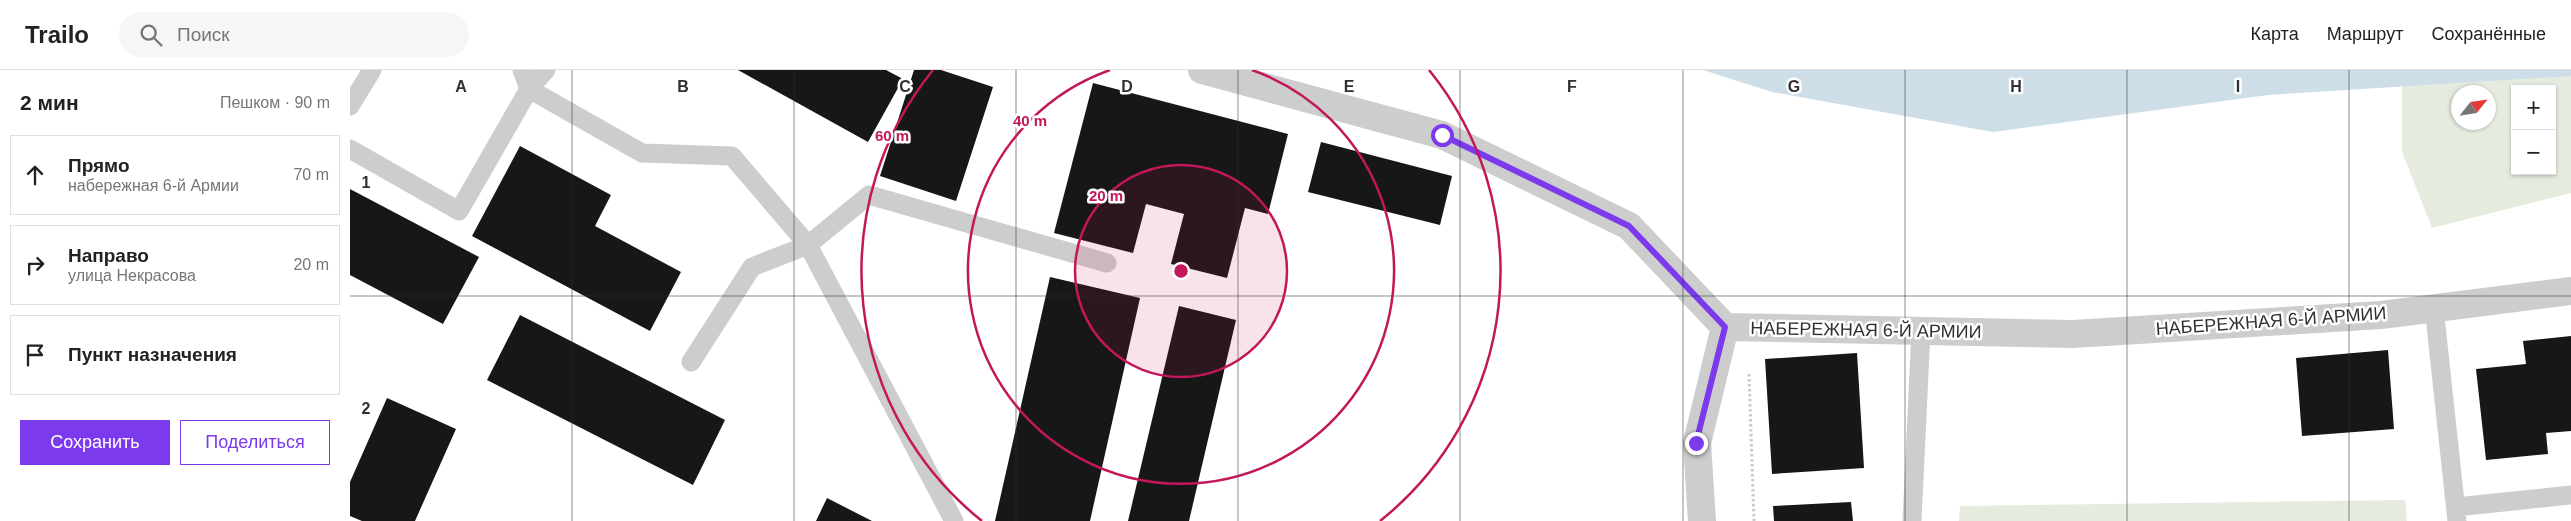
<!DOCTYPE html>
<html lang="ru">
<head>
<meta charset="utf-8">
<style>
  :root { --surface:#fff; --page:#f6f6f6; --text:#222; --muted:#767676; --line:#e0e0e0; --accent:#7c3aed }
  body { margin:0; font-family:Helvetica,sans-serif; background:var(--page); color:var(--text) }
  .controls { position:absolute; right:15px; top:15px; display:grid; overflow:hidden; border-radius:0px; box-shadow:0 1px 4px #0004 }
  .controls button { width:45px; height:45px; display:grid; place-items:center; padding:0; border:0; border-bottom:1px solid var(--line); background:var(--surface); color:var(--text); font:25px sans-serif }
  .compass { position:absolute; left:2101px; top:15px; width:45px; height:45px; border-radius:50%; background:var(--surface); box-shadow:0 1px 4px #0004; rotate:60deg }
  .stop { position:absolute; width:15px; height:15px; margin:-11px; border:4px solid #7c3aed; border-radius:50%; background:#fff }
  .stop.end { background:#7c3aed; border-color:#fff; box-shadow:0 1px 5px #0008 }
  .list { margin:0; padding:0; list-style:none }
  h2 { display:flex; justify-content:space-between; align-items:center; height:65px; margin:0; padding:0 20px; font-size:21px }
  h2 small { font-size:16px; font-weight:400; color:var(--muted) }
  .list li { display:grid; grid-template-columns:32px 1fr auto; gap:15px; align-items:center; box-sizing:border-box; height:80px; margin:0 10px 10px; padding:0 10px; border:1px solid var(--line); border-radius:0px }
  .list b { display:block; font-size:19px; white-space:nowrap }
  .list p { margin:0; font-size:16px; white-space:nowrap; color:var(--muted) }
  .list em { font-size:16px; font-style:normal; color:var(--muted) }
  .actions { display:flex; gap:10px; padding:15px 20px }
  .actions a { flex:1; padding:11px 0; border:1px solid var(--accent); border-radius:0px; text-align:center; font-size:18px; color:var(--accent) }
  .actions .main { background:var(--accent); color:#fff }
  .icon { flex:none; width:28px; height:28px; fill:none; stroke:currentColor; stroke-width:2; stroke-linecap:round; stroke-linejoin:round }
  .map { position:relative; flex:none; width:2221px; height:451px; overflow:hidden }
  header { display:flex; align-items:center; gap:30px; box-sizing:border-box; height:70px; padding:0 25px; background:var(--surface); border-bottom:1px solid var(--line) }
  header strong { font-size:24px }
  nav { display:flex; gap:28px; margin-inline-start:auto; font-size:18px }
  .search { width:350px; height:45px; background:var(--page); display:flex; align-items:center; gap:12px; box-sizing:border-box; padding:0 18px; border-radius:28px; color:var(--muted); font-size:19px }
  main { display:flex }
  aside { flex:1; background:var(--surface) }
  .map>svg:first-child { display:block }
  .green { fill:#e5ebdf; fill-rule:evenodd }
  .water { fill:#cddee9 }
  .building { fill:#171717 }
  .lines { fill:none; stroke-linecap:round; stroke-linejoin:round }
  .path { stroke:#cacaca; stroke-width:3; stroke-dasharray:2.5 2.5; stroke-linecap:butt }
  .service { stroke:#cdcdcd; stroke-width:19 }
  .minor { stroke:#cdcdcd; stroke-width:28 }
  .route { stroke:#7c3aed; stroke-width:6 }
  .grid { fill:none; stroke:#303030; stroke-width:1; stroke-opacity:0.55 }
  .ring { fill:none; stroke:#c2185b; stroke-width:2.5 }
  .labels { text-anchor:middle; dominant-baseline:central; stroke-width:5; stroke-linejoin:round; paint-order:stroke }
  .street-label { font-size:18px; fill:#303030; stroke:#fff }
  .grid-label { font-size:16px; text-anchor:middle; font-weight:bold; fill:#303030; stroke:#fff; stroke-width:5; stroke-linejoin:round; paint-order:stroke }
  .centre { fill:#c2185b; stroke:#fff; stroke-width:2.5 }
  .ring-label { font-size:15px; text-anchor:middle; font-weight:bold; fill:#c2185b; stroke:#fff; stroke-width:5; stroke-linejoin:round; paint-order:stroke }
</style>
</head>
<body>
<header>
<strong>Trailo</strong>
<div class="search"><svg class="icon" aria-label="search" viewBox="0 0 24 24"><circle cx="10" cy="10" r="6"/><path d="M15 15l6 6"/></svg>Поиск</div>
<nav><a>Карта</a><a>Маршрут</a><a>Сохранённые</a></nav>
</header>
<main>
<aside>
<h2>2 мин<small>Пешком · 90 m</small></h2>
<ul class="list">
<li><svg class="icon" aria-label="ahead" viewBox="0 0 24 24"><path d="M12 20V5M6 11l6-6 6 6"/></svg><div><b>Прямо</b><p>набережная 6-й Армии</p></div><em>70 m</em></li>
<li><svg class="icon" aria-label="right" viewBox="0 0 24 24"><path d="M7 20v-9h11M14 6l5 5-5 5"/></svg><div><b>Направо</b><p>улица Некрасова</p></div><em>20 m</em></li>
<li><svg class="icon" aria-label="arrive" viewBox="0 0 24 24"><path d="M6 21V4h12l-3 4 3 4H6"/></svg><div><b>Пункт назначения</b></div></li>
</ul>
<div class="actions"><a class="main">Сохранить</a><a>Поделиться</a></div>
</aside>
<div class="map">
<svg width="2221" height="451" viewBox="0 0 2221 451">
  <rect width="100%" height="100%" fill="#fff"/>
  <path class="green" d="M2201 6H2221V123L2082 158 2052 82V16ZM2165 19H2202V101H2165ZM2108 22H2138V52H2108Z
    M2055 430 2057 451H1609L1610 436Z"/>
  <path class="water" d="M1353 0H2221V6L1918 25 1643 62 1422 22Z"/>
  <path class="building" d="M388 0H536L553 9 518 72Z
    M564 0H591L643 17 606 131 530 106Z
    M743 13 938 64 918 144 895 138 877 208 821 194 834 144 796 134 783 183 704 163Z
    M971 72 1102 106 1090 155 958 122Z
    M170 76 261 125 245 156 331 202 300 261 122 166Z
    M0 119 129 187 93 254 0 205Z
    M700 207 790 228 740 451H645Z
    M829 236 886 250 839 451H778Z
    M170 245 375 350 343 415 137 310Z
    M2221 266V361L2196 363 2198 384 2136 390 2126 299 2176 294 2173 271Z
    M2038 280 2044 359 1952 366 1946 288Z
    M1507 283 1514 398 1422 404 1415 289Z
    M37 328 106 359 65 451H12L0 446V412Z
    M477 428 522 451H466Z
    M1501 432 1503 451H1424L1423 436Z"/>
  <g class="lines">
    <path class="path" d="M1399 304 1404 451"/>
    <path class="service" d="M172 0 179 19 196 0
      M0 36 22 0
      M0 79 109 141 179 19 292 83 382 86 458 175 402 197 341 292
      M2084 237 2107 451
      M2106 437 2221 425
      M604 451 458 175 519 125 757 193
      M1562 451 1571 261"/>
    <path class="minor" d="M852 0 1092 65 1279 156 1375 257 1723 264 2031 245 2221 221
      M1352 451 1347 373 1375 257"/>
  </g>
  <g class="lines">
    <path class="route" d="M1092 65 1279 156 1375 257 1346 373"/>
  </g>
  <path class="grid" d="M222 0V451M444 0V451M666 0V451M888 0V451M1110 0V451M1333 0V451M1555 0V451M1777 0V451M1999 0V451M0 226H2221"/>
  <circle cx="831" cy="201" r="106" fill="#c2185b" fill-opacity=".12"/>
  <g class="ring">
    <circle cx="831" cy="201" r="106"/>
    <path d="M902 0A213 213 0 1 1 760 0"/>
    <path d="M632 451A319 319 0 0 1 583 0M1079 0A319 319 0 0 1 1030 451"/>
  </g>
  <g class="labels">
    <g class="street-label">
      <text transform="translate(1921 251) rotate(-4)">НАБЕРЕЖНАЯ 6-Й АРМИИ</text>
      <text transform="translate(1516 260) rotate(1)">НАБЕРЕЖНАЯ 6-Й АРМИИ</text>
    </g>
  </g>
  <g class="grid-label">
    <text x="111" y="22">A</text>
    <text x="333" y="22">B</text>
    <text x="555" y="22">C</text>
    <text x="777" y="22">D</text>
    <text x="999" y="22">E</text>
    <text x="1222" y="22">F</text>
    <text x="1444" y="22">G</text>
    <text x="1666" y="22">H</text>
    <text x="1888" y="22">I</text>
    <text x="16" y="118">1</text>
    <text x="16" y="344">2</text>
  </g>
  <circle cx="831" cy="201" r="8" class="centre"/>
  <g class="ring-label">
    <text x="680" y="56">40 m</text>
    <text x="542" y="71">60 m</text>
    <text x="756" y="131">20 m</text>
  </g>
</svg>
<div class="controls">
<button>+</button>
<button>−</button>
</div>
<svg class="compass" viewBox="-18 -18 36 36"><path d="M0-13l5 13h-10z" fill="#e53935"/><path d="M0 13l5-13h-10z" fill="#767676"/></svg>
<div class="stop" style="left:1092px;top:65px"></div>
<div class="stop end" style="left:1346px;top:373px"></div>
</div>
</main>
</body>
</html>
